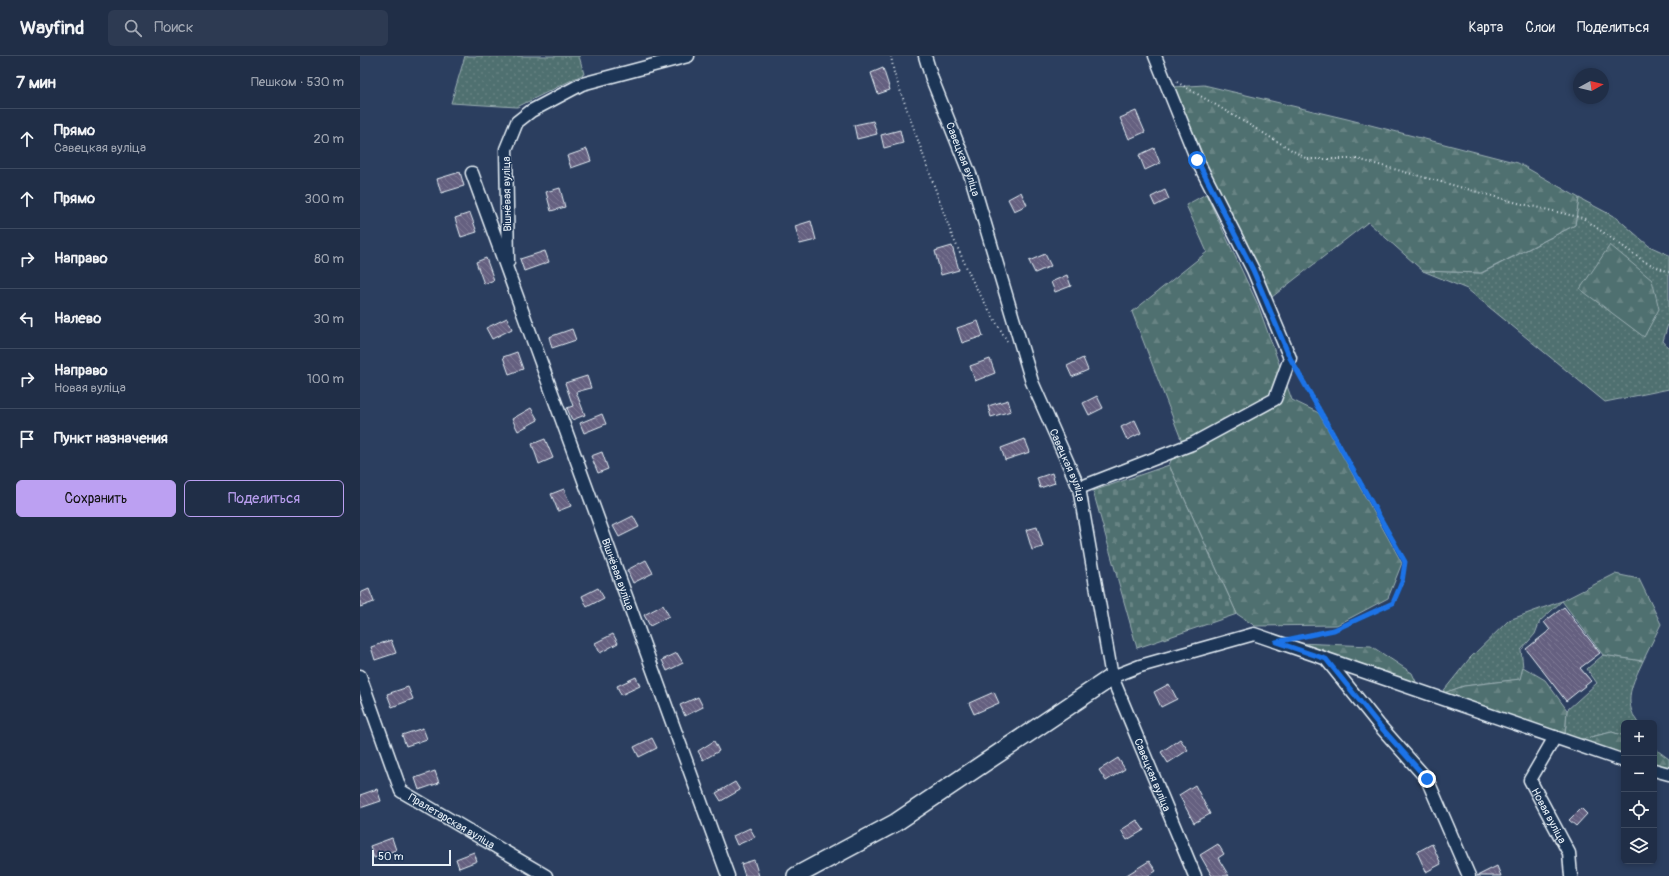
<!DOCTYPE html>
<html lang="ru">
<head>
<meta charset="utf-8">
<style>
  :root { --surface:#202e47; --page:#2d3a52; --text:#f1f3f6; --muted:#a2a8b4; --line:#3d4a60; --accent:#bca0f2 }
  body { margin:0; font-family:Pangolin,sans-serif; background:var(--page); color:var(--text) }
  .controls { position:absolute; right:12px; bottom:12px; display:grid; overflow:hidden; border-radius:6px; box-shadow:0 2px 6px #0003 }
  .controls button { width:36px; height:36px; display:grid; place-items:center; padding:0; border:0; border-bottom:1px solid var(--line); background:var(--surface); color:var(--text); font:20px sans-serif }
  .compass { position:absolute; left:1213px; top:12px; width:36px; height:36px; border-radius:50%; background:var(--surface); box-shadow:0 2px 6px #0003; rotate:82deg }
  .scale { position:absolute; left:12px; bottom:10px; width:79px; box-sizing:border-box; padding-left:4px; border:2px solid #e8f1f8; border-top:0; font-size:11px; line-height:14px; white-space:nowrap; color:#e8f1f8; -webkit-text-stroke:3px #1d3557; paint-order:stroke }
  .stop { position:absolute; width:12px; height:12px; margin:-9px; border:3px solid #1a73e8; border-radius:50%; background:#fff }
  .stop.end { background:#1a73e8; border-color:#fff; box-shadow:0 1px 4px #0008 }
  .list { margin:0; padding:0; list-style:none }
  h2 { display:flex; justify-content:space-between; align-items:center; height:52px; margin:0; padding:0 16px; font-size:17px }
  h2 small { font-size:13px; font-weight:400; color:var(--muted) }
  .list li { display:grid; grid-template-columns:26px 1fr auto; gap:12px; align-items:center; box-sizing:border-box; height:60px; padding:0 16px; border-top:1px solid var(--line) }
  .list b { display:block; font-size:15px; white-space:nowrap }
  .list p { margin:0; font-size:13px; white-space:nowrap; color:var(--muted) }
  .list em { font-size:13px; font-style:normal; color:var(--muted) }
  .actions { display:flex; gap:8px; padding:12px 16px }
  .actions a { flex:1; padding:9px 0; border:1px solid var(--accent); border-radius:6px; text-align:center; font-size:14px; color:var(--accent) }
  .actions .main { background:var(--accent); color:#111 }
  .icon { flex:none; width:22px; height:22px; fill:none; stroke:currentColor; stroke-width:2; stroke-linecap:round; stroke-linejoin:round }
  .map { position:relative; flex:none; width:1309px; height:820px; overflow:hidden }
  header { display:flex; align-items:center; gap:24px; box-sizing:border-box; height:56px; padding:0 20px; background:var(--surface); border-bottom:1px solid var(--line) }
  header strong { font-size:19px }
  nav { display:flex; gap:22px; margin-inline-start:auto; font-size:14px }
  .search { width:280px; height:36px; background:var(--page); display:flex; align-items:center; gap:10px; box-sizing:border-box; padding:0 14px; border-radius:6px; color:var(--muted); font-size:15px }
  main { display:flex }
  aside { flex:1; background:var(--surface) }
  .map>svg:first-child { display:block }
  .grass { fill:url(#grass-dots); stroke:#9cb0b4 }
  .forest { fill:url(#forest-firs); stroke:#9cb0b4 }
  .cemetery { fill:url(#cemetery-stones); stroke:#9cb0b4 }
  .building { fill:url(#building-back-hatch); stroke:#e8f1f8 }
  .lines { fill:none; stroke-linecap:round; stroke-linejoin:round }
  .street-casing { stroke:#e8f1f8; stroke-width:15 }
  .secondary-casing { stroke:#e8f1f8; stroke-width:20 }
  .path { stroke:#e8f1f8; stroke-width:2; stroke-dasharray:1 3; stroke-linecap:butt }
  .street { stroke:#1d3557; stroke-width:12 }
  .secondary { stroke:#1d3557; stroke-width:17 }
  .route { stroke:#1a73e8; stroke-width:5 }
  .labels { text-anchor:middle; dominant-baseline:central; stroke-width:3; stroke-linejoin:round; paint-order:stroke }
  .street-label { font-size:11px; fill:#e8f1f8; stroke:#1d3557 }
</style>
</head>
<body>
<header>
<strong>Wayfind</strong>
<div class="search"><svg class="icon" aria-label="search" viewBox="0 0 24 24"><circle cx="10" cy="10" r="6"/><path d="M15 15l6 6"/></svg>Поиск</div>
<nav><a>Карта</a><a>Слои</a><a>Поделиться</a></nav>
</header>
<main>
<aside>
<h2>7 мин<small>Пешком · 530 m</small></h2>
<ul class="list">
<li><svg class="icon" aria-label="ahead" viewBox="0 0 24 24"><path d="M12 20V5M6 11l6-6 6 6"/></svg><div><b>Прямо</b><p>Савецкая вуліца</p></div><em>20 m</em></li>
<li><svg class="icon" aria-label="ahead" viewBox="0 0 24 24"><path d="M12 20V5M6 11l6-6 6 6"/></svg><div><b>Прямо</b></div><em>300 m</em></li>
<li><svg class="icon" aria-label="right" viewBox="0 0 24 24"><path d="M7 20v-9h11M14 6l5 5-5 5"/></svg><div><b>Направо</b></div><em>80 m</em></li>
<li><svg class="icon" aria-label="left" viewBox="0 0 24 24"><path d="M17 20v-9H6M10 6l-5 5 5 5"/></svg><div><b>Налево</b></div><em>30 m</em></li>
<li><svg class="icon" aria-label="right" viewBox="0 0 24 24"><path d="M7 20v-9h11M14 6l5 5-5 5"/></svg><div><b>Направо</b><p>Новая вуліца</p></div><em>100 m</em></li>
<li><svg class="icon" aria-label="arrive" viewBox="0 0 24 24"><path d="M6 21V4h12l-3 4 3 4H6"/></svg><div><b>Пункт назначения</b></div></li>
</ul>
<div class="actions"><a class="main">Сохранить</a><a>Поделиться</a></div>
</aside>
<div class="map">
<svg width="1309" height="820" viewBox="0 0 1309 820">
  <defs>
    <pattern id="grass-dots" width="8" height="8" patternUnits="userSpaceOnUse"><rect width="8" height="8" fill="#4f6f6f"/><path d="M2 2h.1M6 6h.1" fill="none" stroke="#688484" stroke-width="1.8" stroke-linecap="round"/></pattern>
    <pattern id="forest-firs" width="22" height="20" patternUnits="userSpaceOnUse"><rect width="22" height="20" fill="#4f6f6f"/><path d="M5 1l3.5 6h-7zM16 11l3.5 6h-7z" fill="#688484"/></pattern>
    <pattern id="cemetery-stones" width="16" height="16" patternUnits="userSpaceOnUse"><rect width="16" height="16" fill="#4f6f6f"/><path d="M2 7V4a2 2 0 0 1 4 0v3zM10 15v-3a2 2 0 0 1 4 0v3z" fill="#688484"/></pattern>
    <pattern id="building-back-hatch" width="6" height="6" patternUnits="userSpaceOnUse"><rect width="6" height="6" fill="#656180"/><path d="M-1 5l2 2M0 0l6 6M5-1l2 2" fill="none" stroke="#7b7893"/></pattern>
  </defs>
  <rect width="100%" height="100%" fill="#2b3e5f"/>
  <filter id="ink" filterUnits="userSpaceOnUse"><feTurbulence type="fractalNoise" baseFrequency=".025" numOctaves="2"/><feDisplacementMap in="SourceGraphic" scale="8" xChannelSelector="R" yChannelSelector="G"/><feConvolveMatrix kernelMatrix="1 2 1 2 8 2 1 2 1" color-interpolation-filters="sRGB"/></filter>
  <g filter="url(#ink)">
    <path class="grass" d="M105 0H219L224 18 157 51 91 47Z
      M1219 142 1257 162 1289 190 1309 199V265L1303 285 1309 292V333L1245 346 1107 233 1063 215 1122 217 1215 169Z
      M1202 545 1180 565 1175 578 1161 594 1163 611 1161 623 1104 630 1081 638 1110 602 1149 564Z
      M1243 599 1283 605C1273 627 1262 644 1278 667H1264V680L1252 676 1218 684 1205 679 1207 654 1237 627 1227 613Z"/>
    <path class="forest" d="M844 29 987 63 1158 107 1219 142 1215 169 1121 217 1063 215 1008 166 912 241 857 132 814 31Z
      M846 138 898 249 932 344 959 357 1042 507 1028 542 977 569 895 570 877 558 809 409 821 383 772 256 847 196 826 149Z
      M1250 189 1292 224 1299 253 1284 281 1220 233Z
      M1255 518 1279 523 1301 568 1283 605 1243 599 1202 545Z
      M938 587 1011 590 1052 617 1058 630Z
      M1163 611 1185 624 1207 654 1205 679 1081 638 1104 630 1160 623Z
      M1252 676 1264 680V699L1218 684Z
      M1294 692 1309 703V714L1294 709Z"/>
    <path class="cemetery" d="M809 409 877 558 777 592 733 435Z"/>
    <path class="building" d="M523 12 530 34 518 38 511 17Z
      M776 55 785 76 769 83 760 62Z
      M513 65 517 78 497 83 494 69Z
      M540 74 543 87 524 92 521 79Z
      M794 92 800 107 785 114 779 99Z
      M227 93 231 105 211 112 207 100Z
      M100 116 104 130 81 137 77 123Z
      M200 132 205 151 191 155 186 136Z
      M805 134 809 143 795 150 791 141Z
      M661 136 667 149 654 155 648 143Z
      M110 157 117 176 101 181 95 162Z
      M451 165 456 184 440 188 435 170Z
      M592 190 599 214 581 219 575 195Z
      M185 195 189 206 164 215 160 203Z
      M685 198 691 210 675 217 669 205Z
      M126 202 134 224 124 228 116 206Z
      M707 219 711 230 695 236 691 226Z
      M147 262 152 273 132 283 126 272Z
      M618 265 623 280 602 287 597 272Z
      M212 273 216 284 192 292 189 281Z
      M157 296 163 313 149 318 143 301Z
      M723 302 728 314 712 321 707 310Z
      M630 303 635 317 615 325 610 310Z
      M227 320 231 332 216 336 225 359 212 364 207 352 213 350 205 327Z
      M737 340 743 352 729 359 723 347Z
      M648 344 651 355 631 361 628 350Z
      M171 352 178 364 158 375 152 363Z
      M242 358 246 368 224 377 220 367Z
      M775 364 781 377 767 384 761 371Z
      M185 383 193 402 179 408 172 388Z
      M665 383 670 396 645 404 641 392Z
      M242 396 248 413 238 417 231 400Z
      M692 417 695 427 680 432 677 422Z
      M204 433 211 450 198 455 191 438Z
      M273 460 279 471 259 481 253 470Z
      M677 471 683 491 672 494 666 474Z
      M286 504 293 517 273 527 267 514Z
      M238 532 244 542 227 551 222 540Z
      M9 533 14 546 0 551V537Z
      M303 549 309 560 290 570 284 559Z
      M1204 551 1240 597 1220 612 1231 625 1206 645 1166 593 1190 574 1184 566Z
      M253 578 258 587 240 597 235 587Z
      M31 584 36 597 15 604 11 591Z
      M317 597 323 607 307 615 302 604Z
      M276 621 280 630 261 639 257 630Z
      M809 628 817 643 801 651 794 636Z
      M48 631 53 643 32 651 27 638Z
      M634 636 639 647 614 658 609 647Z
      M338 641 343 651 325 660 320 649Z
      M63 672 67 683 46 690 42 679Z
      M292 682 297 692 279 701 274 691Z
      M820 683 828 694 808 707 801 696Z
      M354 685 359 695 343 704 338 695Z
      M758 702 765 713 746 725 739 714Z
      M75 715 79 727 59 734 55 722Z
      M375 726 380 734 361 745 356 737Z
      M835 729 850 758 834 767 819 739Z
      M17 733 21 745 0 752V739Z
      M1221 752 1227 758 1216 770 1209 764Z
      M777 764 784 774 767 784 761 774Z
      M390 772 395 781 377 789 373 780Z
      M32 782 36 794 14 802 10 790Z
      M858 788 864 798 858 802 869 820H852L840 799Z
      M1072 788 1081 808 1066 816 1057 796Z
      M114 796 117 805 99 812 96 803Z
      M394 804 399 820H385L381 808Z
      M789 805 796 815 788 820H765Z
      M1137 810 1141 820H1117Z"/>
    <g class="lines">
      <g class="street-casing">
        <g id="street">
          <path id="s1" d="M565 0 572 23 611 121 672 326 719 432 752 621 835 820"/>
          <path id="s2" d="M112 117 368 820"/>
          <path d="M148 206 146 93 157 66 171 55 222 28 328 0"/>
          <path d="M719 432 832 388 915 343 930 302 893 214 837 104 795 0"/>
          <path d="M966 603 1019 669 1067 723 1109 820"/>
          <path id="s3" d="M0 620 41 735 186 820"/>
          <path d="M752 621 780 610 894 578 1264 705"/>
          <path id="s4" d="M1195 681 1170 724 1209 797 1211 820"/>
          <path d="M1294 714 1309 718"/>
        </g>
      </g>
      <g class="secondary-casing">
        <path id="secondary" d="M436 820 535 767 752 621"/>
      </g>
      <path class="path" d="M531 0 534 17 591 177 614 228 647 285
        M817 26 947 103H997L1158 147 1223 162 1285 206 1309 216
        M937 313 1045 506 1042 526 1033 547 974 574 938 581"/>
      <use href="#street" class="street"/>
      <use href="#secondary" class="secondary"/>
    </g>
  </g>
  <g class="lines" filter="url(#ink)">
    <path class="route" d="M837 104 893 214 930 302 1045 506 1042 526 1033 547 974 574 916 586 966 603 1019 669 1067 723"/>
  </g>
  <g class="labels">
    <g class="street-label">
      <text stroke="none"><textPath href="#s1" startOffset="110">Савецкая вуліца</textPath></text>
      <text transform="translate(147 138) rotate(-91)">Вішнёвая вуліца</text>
      <text stroke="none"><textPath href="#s1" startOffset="434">Савецкая вуліца</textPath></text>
      <text stroke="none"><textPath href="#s2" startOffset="427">Вішнёвая вуліца</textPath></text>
      <text stroke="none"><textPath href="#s1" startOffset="757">Савецкая вуліца</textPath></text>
      <text stroke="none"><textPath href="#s4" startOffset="90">Новая вуліца</textPath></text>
      <text stroke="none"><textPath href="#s3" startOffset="181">Пралетарская вуліца</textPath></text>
    </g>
  </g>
</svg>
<div class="controls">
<button>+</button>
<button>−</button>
<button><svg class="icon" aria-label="locate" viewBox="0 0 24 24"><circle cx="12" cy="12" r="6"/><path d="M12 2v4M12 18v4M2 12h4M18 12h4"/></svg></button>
<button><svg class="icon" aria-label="layers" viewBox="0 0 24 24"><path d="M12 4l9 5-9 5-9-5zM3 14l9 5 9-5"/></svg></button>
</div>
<svg class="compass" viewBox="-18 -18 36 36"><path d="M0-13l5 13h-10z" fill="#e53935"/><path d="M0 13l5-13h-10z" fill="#a2a8b4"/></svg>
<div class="scale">50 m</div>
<div class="stop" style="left:837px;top:104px"></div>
<div class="stop end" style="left:1067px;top:723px"></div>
</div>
</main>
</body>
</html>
